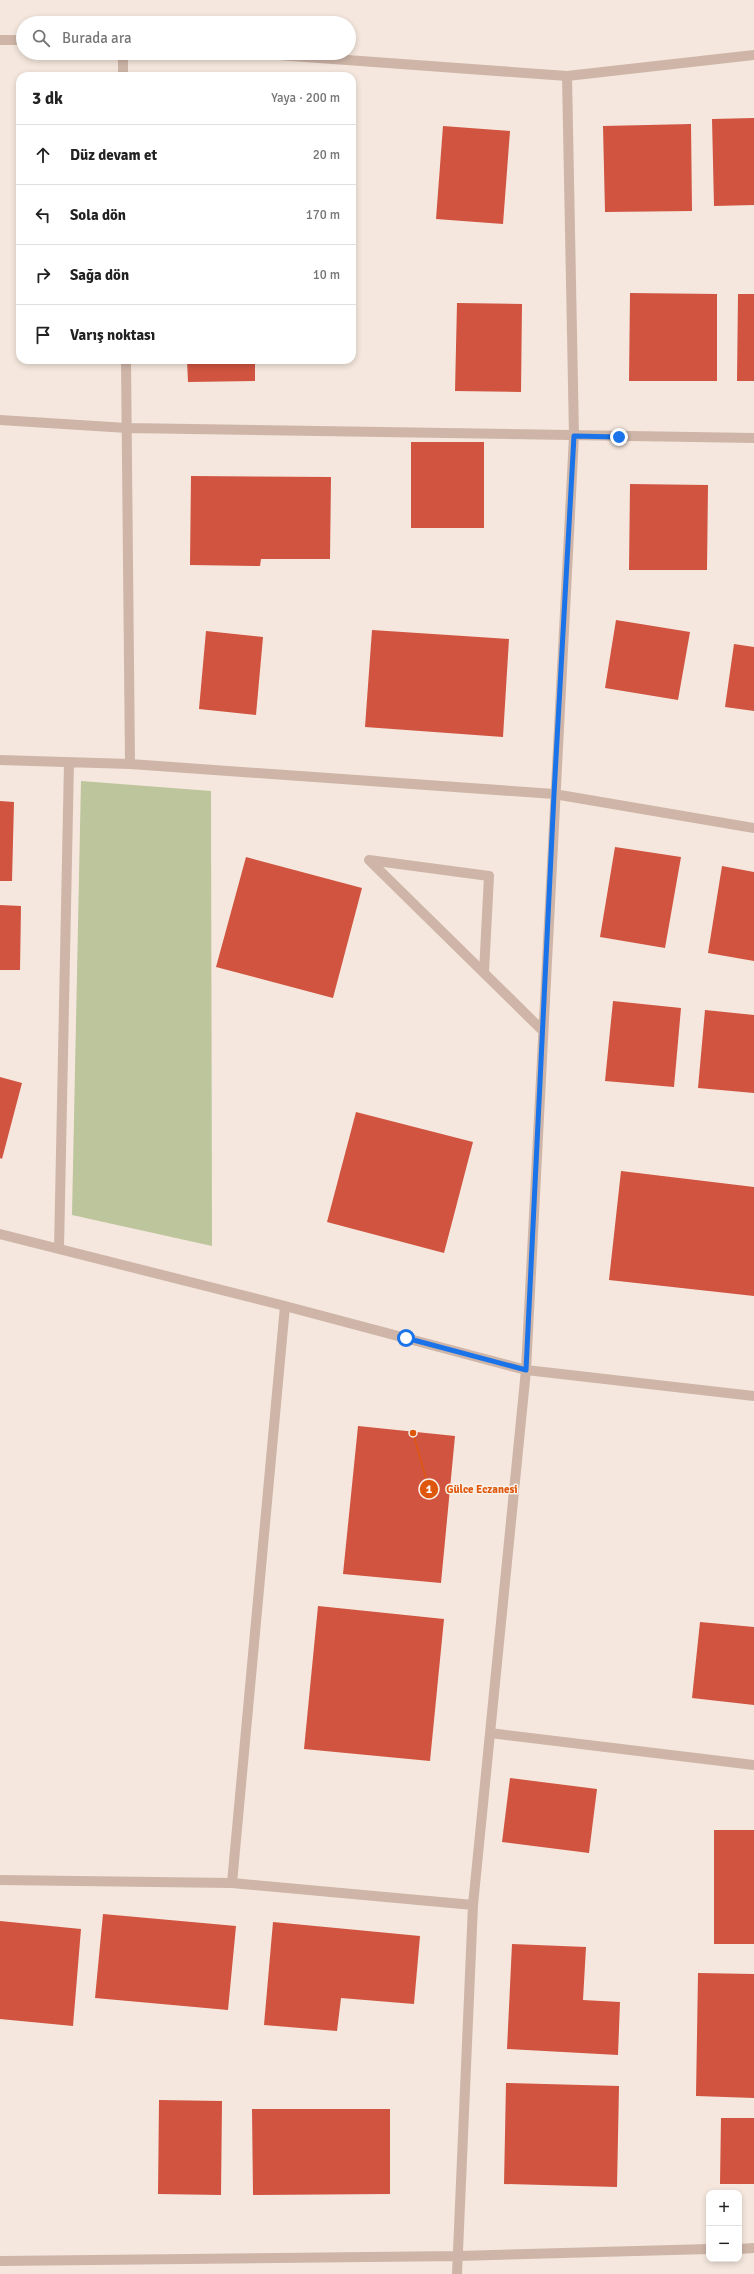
<!DOCTYPE html>
<html lang="tr">
<head>
<meta charset="utf-8">
<style>
  :root { --surface:#fff; --page:#f2f2f2; --text:#222; --muted:#767676; --line:#e0e0e0 }
  body { margin:0; font-family:Signika,sans-serif; background:var(--page); color:var(--text) }
  .controls { position:absolute; right:12px; bottom:12px; display:grid; overflow:hidden; border-radius:8px; box-shadow:0 2px 6px #0003 }
  .controls button { width:36px; height:36px; display:grid; place-items:center; padding:0; border:0; border-bottom:1px solid var(--line); background:var(--surface); color:var(--text); font:20px sans-serif }
  .stop { position:absolute; width:12px; height:12px; margin:-9px; border:3px solid #1a73e8; border-radius:50%; background:#fff }
  .stop.end { background:#1a73e8; border-color:#fff; box-shadow:0 1px 4px #0008 }
  .list { margin:0; padding:0; list-style:none }
  h2 { display:flex; justify-content:space-between; align-items:center; height:52px; margin:0; padding:0 16px; font-size:17px }
  h2 small { font-size:13px; font-weight:400; color:var(--muted) }
  .list li { display:grid; grid-template-columns:26px 1fr auto; gap:12px; align-items:center; box-sizing:border-box; height:60px; padding:0 16px; border-top:1px solid var(--line) }
  .list b { display:block; font-size:15px; white-space:nowrap }
  .list em { font-size:13px; font-style:normal; color:var(--muted) }
  .icon { flex:none; width:22px; height:22px; fill:none; stroke:currentColor; stroke-width:2; stroke-linecap:round; stroke-linejoin:round }
  .map { position:relative; flex:none; width:754px; height:2274px; overflow:hidden }
  .search { position:absolute; background:var(--surface); box-shadow:0 2px 6px #0003; left:16px; top:16px; width:340px; height:44px; display:flex; align-items:center; gap:10px; box-sizing:border-box; padding:0 14px; border-radius:22px; color:var(--muted); font-size:15px }
  .panel { position:absolute; background:var(--surface); box-shadow:0 2px 6px #0003; left:16px; top:72px; width:340px; height:292px; border-radius:12px }
  .map>svg:first-child { display:block }
  .green { fill:#bcc59b }
  .building { fill:#d05440 }
  .lines { fill:none; stroke-linecap:round; stroke-linejoin:round }
  .minor { stroke:#ceb5a8; stroke-width:10 }
  .route { stroke:#1a73e8; stroke-width:5 }
  .leader { fill:none; stroke:#df570d; stroke-width:1.5 }
  .callout-dot { fill:#df570d; stroke:#fbf2ea; stroke-width:1.5 }
  .mark-label { font-size:12px; text-anchor:middle; font-weight:bold; fill:#fff }
  .callout-label { font-size:11px; text-anchor:middle; font-weight:bold; fill:#df570d; stroke:#fbf2ea; stroke-width:3; stroke-linejoin:round; paint-order:stroke }
</style>
</head>
<body>
<div class="map">
<svg width="754" height="2274" viewBox="0 0 754 2274">
  <rect width="100%" height="100%" fill="#f5e7dd"/>
  <path class="green" d="M81 781 211 791 212 1246 72 1215Z"/>
  <path class="building" d="M754 118V205L714 206 712 119Z
    M691 124 692 211 605 212 603 126Z
    M443 126 510 131 503 224 436 219Z
    M630 293 717 294V381H629Z
    M738 294H754V381H737Z
    M457 303 522 304 521 392 455 391Z
    M187 360H255V381L188 382Z
    M411 442H484V528H411Z
    M191 476 331 477 330 559H261L260 566 190 565Z
    M630 484 708 485 707 570H629Z
    M616 620 690 632 678 700 605 688Z
    M372 630 509 639 503 737 365 727Z
    M206 631 263 637 256 715 199 709Z
    M734 644 754 647V711L725 707Z
    M0 801 14 802 12 881H0Z
    M615 847 681 857 665 948 600 937Z
    M246 857 362 888 333 998 216 967Z
    M722 866 754 872V961L708 953Z
    M0 905 21 906 20 970H0Z
    M613 1001 681 1008 674 1087 605 1081Z
    M705 1010 754 1015V1093L698 1088Z
    M0 1077 22 1083 2 1159 0 1158Z
    M356 1112 473 1142 444 1253 327 1222Z
    M621 1171 754 1187V1296L609 1280Z
    M358 1426 455 1436 441 1583 343 1574Z
    M318 1606 444 1619 430 1761 304 1749Z
    M700 1622 754 1627V1705L692 1698Z
    M510 1778 597 1789 589 1853 502 1842Z
    M714 1830H754V1944H714Z
    M103 1914 236 1926 228 2010 95 1998Z
    M0 1921 81 1929 73 2026 0 2019Z
    M273 1922 420 1936 414 2004 341 1998 337 2031 264 2025Z
    M512 1944 586 1947 583 2000 620 2002 618 2055 507 2049Z
    M698 1973 754 1974V2098L696 2096Z
    M506 2083 619 2086 617 2187 504 2184Z
    M159 2100 222 2101 221 2195 158 2194Z
    M252 2109H390V2194L253 2195Z
    M721 2118H754V2184H720Z"/>
  <g class="lines">
    <path class="minor" d="M0 40H23
      M123 53V76
      M250 53 567 76 754 55
      M126 360 130 764
      M0 420 127 428 754 438
      M0 760 130 764 554 794 754 828
      M484 972 489 876 369 860 543 1031
      M0 1234 285 1306 526 1370 754 1396
      M59 1249 69 762
      M490 1733 754 1765
      M0 1880 232 1883 473 1905
      M232 1883 285 1306
      M739 2249 754 2248
      M0 2261 458 2256 709 2249
      M457 2274 473 1905 526 1370 574 436 567 76"/>
  </g>
  <g class="lines">
    <path class="route" d="M406 1338 526 1370 554 794 574 436 619 437"/>
  </g>
  <path class="leader" d="M413 1433L429 1489"/>
  <g class="callout-dot">
    <circle cx="413" cy="1433" r="4"/>
    <circle cx="429" cy="1489" r="10"/>
  </g>
  <g class="mark-label">
    <text x="429" y="1493">1</text>
  </g>
  <g class="callout-label">
    <text x="482" y="1493">Gülce Eczanesi</text>
  </g>
</svg>
<div class="controls">
<button>+</button>
<button>−</button>
</div>
<div class="stop" style="left:406px;top:1338px"></div>
<div class="stop end" style="left:619px;top:437px"></div>
<div class="search"><svg class="icon" aria-label="search" viewBox="0 0 24 24"><circle cx="10" cy="10" r="6"/><path d="M15 15l6 6"/></svg>Burada ara</div>
<section class="panel">
<h2>3 dk<small>Yaya · 200 m</small></h2>
<ul class="list">
<li><svg class="icon" aria-label="ahead" viewBox="0 0 24 24"><path d="M12 20V5M6 11l6-6 6 6"/></svg><div><b>Düz devam et</b></div><em>20 m</em></li>
<li><svg class="icon" aria-label="left" viewBox="0 0 24 24"><path d="M17 20v-9H6M10 6l-5 5 5 5"/></svg><div><b>Sola dön</b></div><em>170 m</em></li>
<li><svg class="icon" aria-label="right" viewBox="0 0 24 24"><path d="M7 20v-9h11M14 6l5 5-5 5"/></svg><div><b>Sağa dön</b></div><em>10 m</em></li>
<li><svg class="icon" aria-label="arrive" viewBox="0 0 24 24"><path d="M6 21V4h12l-3 4 3 4H6"/></svg><div><b>Varış noktası</b></div></li>
</ul>
</section>
</div>
</body>
</html>
